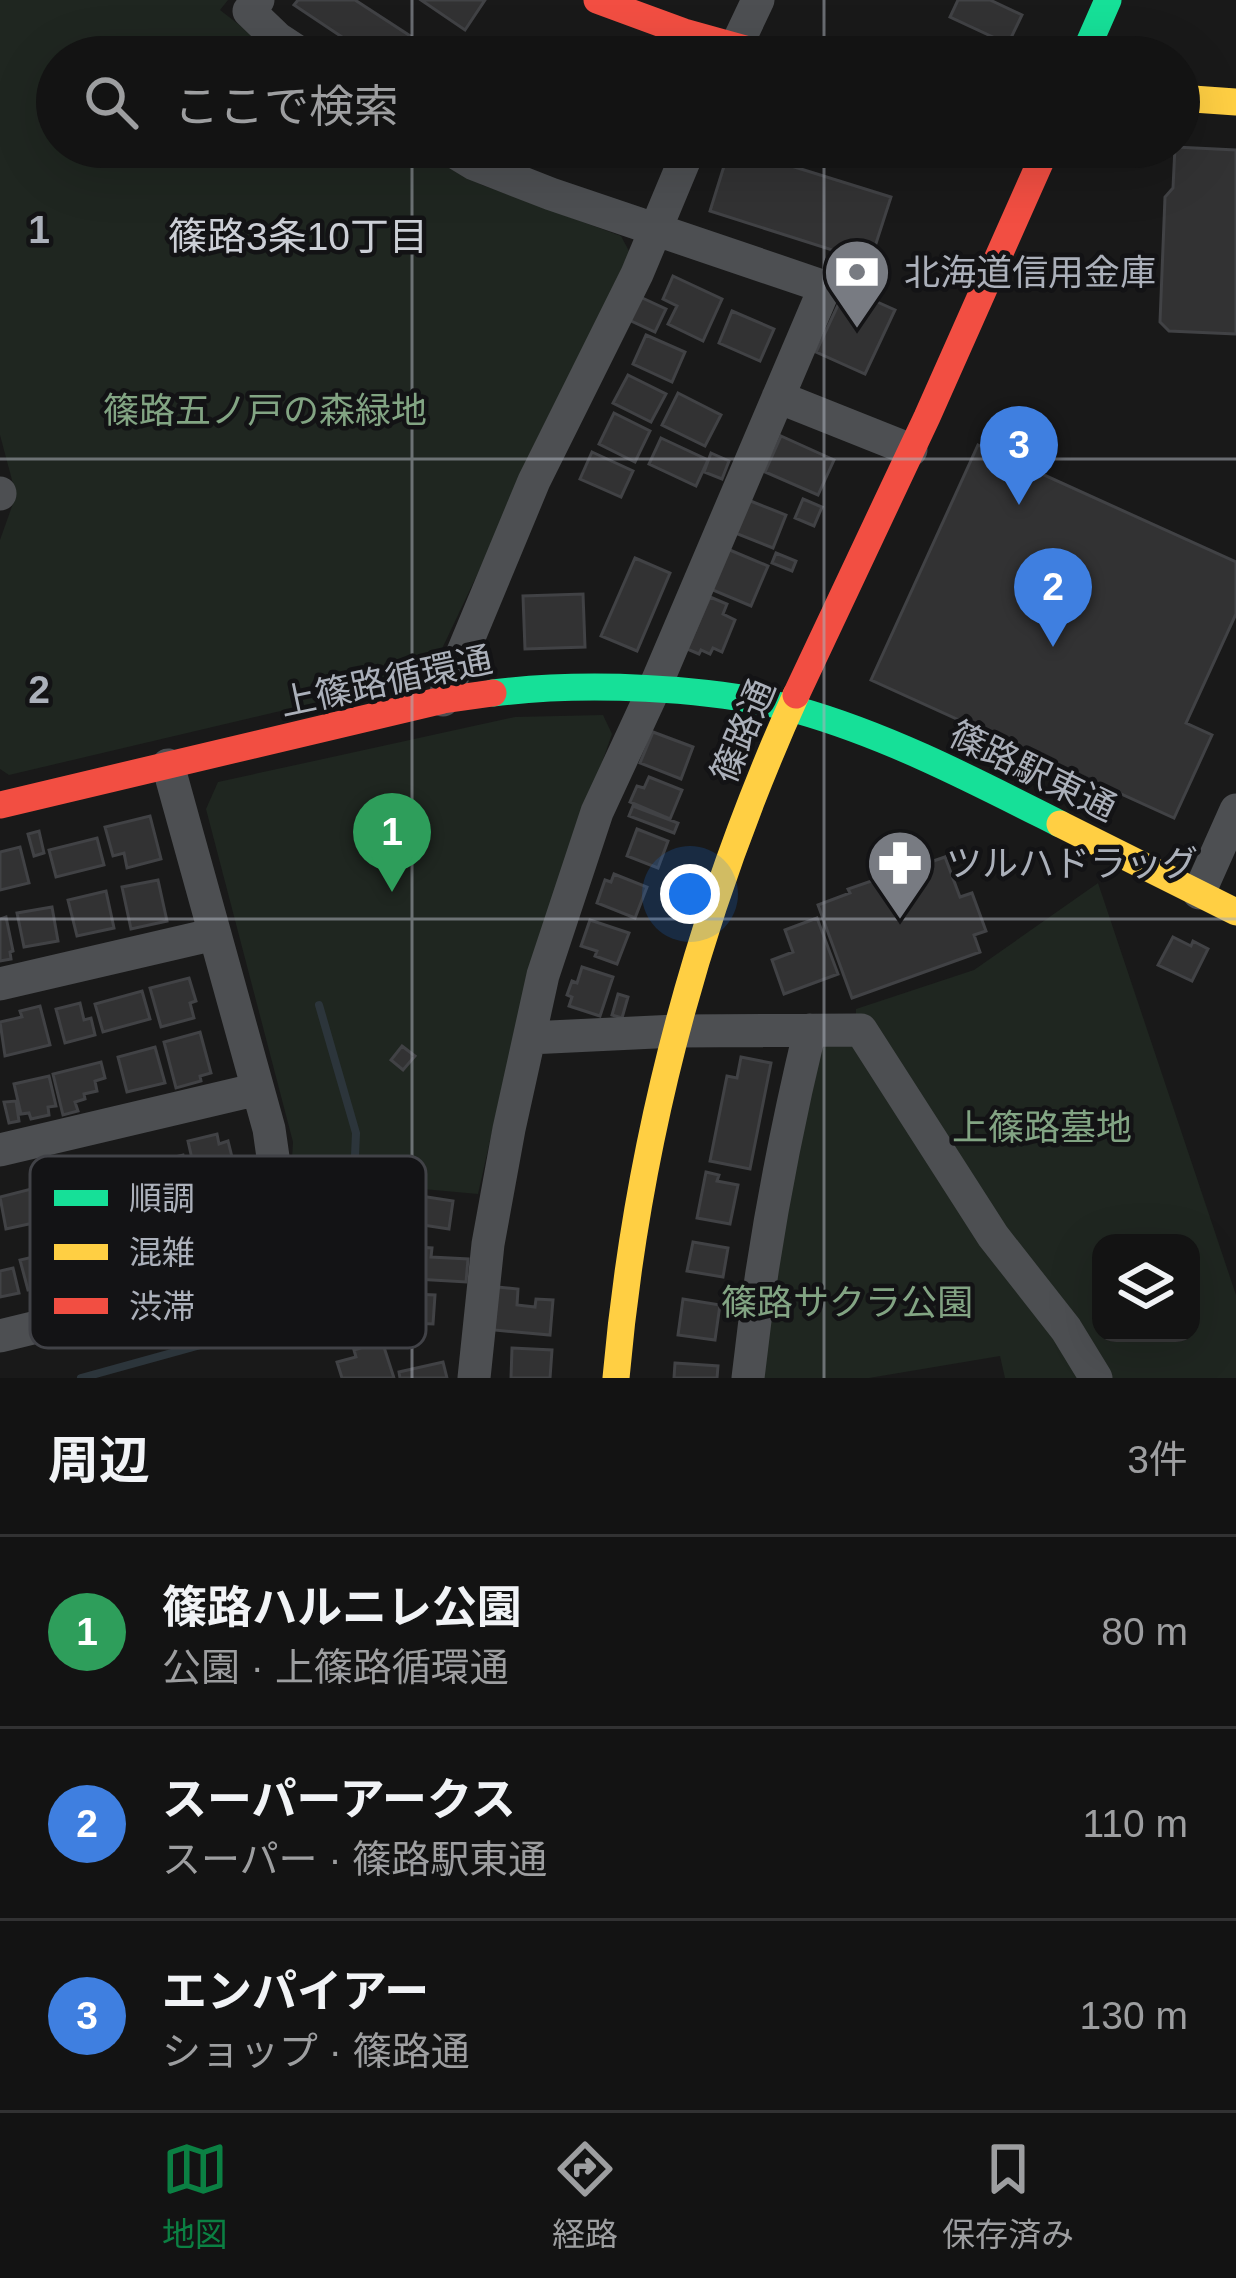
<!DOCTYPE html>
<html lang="ja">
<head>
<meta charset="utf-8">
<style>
  :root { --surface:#131313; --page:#1c1c1c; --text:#f1f3f6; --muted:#9d9ea0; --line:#323233; --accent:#0b8043 }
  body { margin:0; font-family:Helvetica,"Noto Sans JP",sans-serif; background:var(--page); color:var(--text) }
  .controls { position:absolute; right:36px; bottom:36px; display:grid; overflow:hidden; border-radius:24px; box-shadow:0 12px 48px #0002 }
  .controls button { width:108px; height:108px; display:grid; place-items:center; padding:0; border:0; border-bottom:3px solid var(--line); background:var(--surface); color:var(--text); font:60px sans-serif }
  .you { position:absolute; left:690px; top:894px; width:42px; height:42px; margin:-30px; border:9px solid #fff; border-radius:50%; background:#1a73e8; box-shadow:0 0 0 18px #1a73e833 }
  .badge { display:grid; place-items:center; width:78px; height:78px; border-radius:50%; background:var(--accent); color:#fff; font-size:39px; font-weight:700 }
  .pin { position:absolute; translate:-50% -99px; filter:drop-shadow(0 3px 6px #0008) }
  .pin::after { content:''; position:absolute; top:63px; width:42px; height:36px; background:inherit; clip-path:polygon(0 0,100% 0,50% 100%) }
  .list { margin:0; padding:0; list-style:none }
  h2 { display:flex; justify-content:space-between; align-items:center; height:156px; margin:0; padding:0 48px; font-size:51px }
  h2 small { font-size:39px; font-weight:400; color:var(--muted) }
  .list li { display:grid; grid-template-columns:78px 1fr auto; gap:36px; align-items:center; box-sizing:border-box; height:192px; padding:0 48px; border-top:3px solid var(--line) }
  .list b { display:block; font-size:45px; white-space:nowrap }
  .list p { margin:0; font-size:39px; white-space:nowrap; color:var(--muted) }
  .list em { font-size:39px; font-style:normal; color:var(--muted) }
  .icon { flex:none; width:66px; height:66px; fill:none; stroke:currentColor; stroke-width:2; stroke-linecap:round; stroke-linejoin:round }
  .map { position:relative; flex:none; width:1236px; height:1378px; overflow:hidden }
  .search { position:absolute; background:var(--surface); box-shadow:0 12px 48px #0002; left:36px; right:36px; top:36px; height:132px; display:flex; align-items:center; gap:30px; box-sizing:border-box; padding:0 42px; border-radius:66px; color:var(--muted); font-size:45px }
  .sheet { height:732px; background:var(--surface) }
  nav { display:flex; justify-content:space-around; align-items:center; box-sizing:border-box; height:168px; border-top:3px solid var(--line); background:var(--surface); font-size:33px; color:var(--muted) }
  nav a { display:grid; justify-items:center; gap:6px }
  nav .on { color:var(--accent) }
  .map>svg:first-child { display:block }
  .green { fill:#1f2620; fill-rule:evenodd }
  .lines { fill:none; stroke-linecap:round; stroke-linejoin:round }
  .stream { stroke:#2c353b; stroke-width:8 }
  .building { fill:#323233; stroke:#414245; stroke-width:3 }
  .street { stroke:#4d4f52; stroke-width:33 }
  .fast { stroke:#16e098; stroke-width:27 }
  .slow { stroke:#ffcf43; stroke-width:27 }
  .jam { stroke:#f24e42; stroke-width:27 }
  .grid { fill:none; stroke:#abb0ba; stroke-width:3; stroke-opacity:0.55 }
  .labels { text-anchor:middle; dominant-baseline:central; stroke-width:9; stroke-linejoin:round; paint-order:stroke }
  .poi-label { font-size:36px; fill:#abb0ba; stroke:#131315; text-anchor:start }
  .park-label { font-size:36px; fill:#82a483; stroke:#131315 }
  .street-label { font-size:36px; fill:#abb0ba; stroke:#131315 }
  .neighbourhood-label { font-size:39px; fill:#cccfd6; stroke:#131315 }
  .key { fill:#131315; stroke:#414247; stroke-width:3 }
  .key-label { font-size:33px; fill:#abb0ba }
  .grid-label { font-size:39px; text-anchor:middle; font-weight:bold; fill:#abb0ba; stroke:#131315; stroke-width:9; stroke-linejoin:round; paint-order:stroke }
</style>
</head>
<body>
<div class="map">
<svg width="1236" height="1378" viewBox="0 0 1236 1378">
  <rect width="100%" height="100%" fill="#191919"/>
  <path class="green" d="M0 0H228L220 10 281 57H57V147H412L482 185 621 236 630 253 429 676 9 775 0 769V540L16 495 0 435Z
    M603 715 612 734 527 976 478 1194 291 1177 293 1142 206 809 218 782 515 717Z
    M1098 883 1236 1295V1378H1005L1000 1356 869 1378H764L777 1256 818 1055 826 1045 856 1046V1009L974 970ZM1101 1243H1191V1333H1101Z"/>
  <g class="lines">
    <path class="stream" d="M81 1378 273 1325 321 1295 345 1252 353 1202 356 1133 319 1005"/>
  </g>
  <path class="building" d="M298 0H355L418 41 407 57H372L294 5Z
    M421 0H485L465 30Z
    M958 0H990L1022 15 1008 44 950 17Z
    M579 43 610 57H581L574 54Z
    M587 147H636L628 165 616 160 614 165 584 153Z
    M730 147 891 197 870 262 710 211Z
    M1175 147 1236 150V334L1169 331 1160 322 1165 197 1173 188Z
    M673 276 722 299 703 341 668 324 677 306 663 299Z
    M846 288 895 310 865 374 816 352Z
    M638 296 666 309 655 332 627 319Z
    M732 311 774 329 760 361 719 343Z
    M646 335 685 352 672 382 633 364Z
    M628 375 666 394 651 422 613 403Z
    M678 393 721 415 705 446 662 425Z
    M614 413 650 431 635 462 599 444Z
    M781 436 834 460 818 495 765 472Z
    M661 438 708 460 696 486 649 464Z
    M978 445 1236 562V614L1186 723 1212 735 1174 818 871 680Z
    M592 452 633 471 621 497 580 479Z
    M711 453 729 461 722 479 704 472Z
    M803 499 822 507 814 526 795 518Z
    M748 500 786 515 773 548 735 533Z
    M725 548 768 566 751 606 708 588Z
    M776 553 796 561 792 571 772 563Z
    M635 558 670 573 637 651 601 636Z
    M583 594 585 647 525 649 523 596Z
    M710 597 727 604 723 614 735 620 722 652 713 648 710 654 701 650 699 654 687 649Z
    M653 732 693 747 681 779 640 763Z
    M649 777 682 790 670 819 630 802 637 786 644 788Z
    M633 806 678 823 674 833 629 816Z
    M150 816 161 859 127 868 124 853 113 856 105 827Z
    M637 829 668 841 658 868 627 856Z
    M39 831 44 853 34 856 28 834Z
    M97 838 104 865 56 877 49 850Z
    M20 847 29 883 0 890V852Z
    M905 857 910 869 945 857 960 897 972 893 986 931 974 935 980 952 852 998 818 905 850 893 848 889 886 876 883 866Z
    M614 874 647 887 635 918 597 903 605 880 611 882Z
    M158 880 167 921 131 929 122 887Z
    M106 891 114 928 77 936 68 900Z
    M52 907 58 941 24 947 17 913Z
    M6 917 13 951 10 952 11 959 0 961V919Z
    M817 918 838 974 784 994 772 960 793 952 785 930Z
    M590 920 629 933 617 964 595 956 597 951 581 946Z
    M1173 937 1191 946 1193 941 1208 949 1192 981 1158 965Z
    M582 967 613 977 600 1016 569 1006 572 997 567 995 572 981 577 983Z
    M189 978 196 1001 190 1003 194 1018 161 1027 150 988Z
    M142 991 150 1019 103 1032 95 1004Z
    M618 994 628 997 622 1018 612 1015Z
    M80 1003 84 1020 91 1018 95 1035 65 1043 56 1009Z
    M40 1006 50 1045 5 1056 0 1022 22 1017 20 1011Z
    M200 1032 211 1073 200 1076 201 1081 176 1088 164 1042Z
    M402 1046 415 1056 403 1070 391 1060Z
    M155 1047 165 1083 127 1092 118 1057Z
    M741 1057 771 1063 750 1169 710 1161 727 1076 737 1078Z
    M101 1062 105 1078 95 1081 97 1091 84 1094 85 1099 75 1102 78 1111 63 1115 53 1074Z
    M49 1076 56 1106 48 1107 49 1115 31 1119 29 1113 21 1114 14 1084Z
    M16 1101 19 1121 9 1123 4 1102Z
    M217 1134 219 1144 228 1141 233 1161 223 1163 226 1179 208 1183V1178L197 1181 188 1141Z
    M183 1155 191 1187 150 1197 142 1165Z
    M706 1172 719 1175 717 1181 738 1185 730 1224 697 1218Z
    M39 1187 47 1220 6 1229 0 1197Z
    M414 1195 453 1201 449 1229 410 1223Z
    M693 1242 728 1248 723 1277 687 1271Z
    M402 1246 432 1248 431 1257 468 1259 466 1282 399 1278Z
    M63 1250 71 1280 28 1290 20 1260Z
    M13 1268 19 1293 0 1297V1271Z
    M497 1287 518 1289 517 1305 535 1307 536 1299 553 1300 550 1335 494 1330Z
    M389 1293 435 1295 433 1324 387 1322Z
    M683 1299 720 1305 715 1340 678 1335Z
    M382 1341 394 1378H342L337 1362 356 1357 354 1350Z
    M512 1348 552 1350 550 1378H511Z
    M443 1362 447 1378H400L399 1372Z
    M675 1363 718 1366 717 1378H674Z"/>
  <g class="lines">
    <path class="street" d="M258 0 249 11 277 38 306 57
      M731 57 758 0
      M446 147 474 164 551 194 825 287 654 689 597 812 543 975 509 1129 488 1244 474 1378
      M778 397 911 450
      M0 493V494
      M443 700 534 481 637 274 690 147
      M1199 893 1236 810
      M0 984 215 934
      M529 1038 676 1031 861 1030 993 1236 1066 1329 1096 1378
      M0 1150 258 1089
      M0 1336 189 1290 230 1269 254 1239 271 1205 275 1171 269 1129 168 765
      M748 1378C761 1260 782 1146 810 1030"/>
    <path class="fast" d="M1083 57 1108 0
      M493 693C582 682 710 686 797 710 889 736 975 781 1060 824"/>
    <path class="slow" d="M1179 98 1236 102
      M1060 824 1236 912
      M616 1378C637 1141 698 912 796 695"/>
    <path class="jam" d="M597 0 684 32 774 57
      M796 695 927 417 1047 147
      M0 805 443 700 493 693"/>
  </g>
  <path class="grid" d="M412 0V57M824 0V57M412 147V1378M824 147V1378M0 459H1236M0 919H1236"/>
  <defs>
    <g id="bank-pin" transform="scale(3.45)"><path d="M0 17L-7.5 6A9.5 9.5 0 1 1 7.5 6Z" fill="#787b82" stroke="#131315"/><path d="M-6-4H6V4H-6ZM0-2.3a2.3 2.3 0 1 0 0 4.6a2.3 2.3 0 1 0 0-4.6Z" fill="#fff"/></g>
    <g id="pharmacy-pin" transform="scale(3.45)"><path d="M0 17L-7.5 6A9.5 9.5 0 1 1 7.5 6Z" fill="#787b82" stroke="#131315"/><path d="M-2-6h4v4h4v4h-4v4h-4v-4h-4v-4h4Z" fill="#fff"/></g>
  </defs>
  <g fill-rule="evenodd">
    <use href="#bank-pin" x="857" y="272"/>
    <use href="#pharmacy-pin" x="900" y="863"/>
  </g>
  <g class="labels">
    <g class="poi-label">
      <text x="904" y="272">北海道信用金庫</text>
      <text x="946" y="863">ツルハドラッグ</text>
    </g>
    <g class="park-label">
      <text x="265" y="410">篠路五ノ戸の森緑地</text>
      <text x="1042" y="1127">上篠路墓地</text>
      <text x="847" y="1302">篠路サクラ公園</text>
    </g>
    <g class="street-label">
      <text transform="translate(386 681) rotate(-12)">上篠路循環通</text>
      <text transform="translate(743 731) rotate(-67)">篠路通</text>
      <text transform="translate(1033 771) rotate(26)">篠路駅東通</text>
    </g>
    <g class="neighbourhood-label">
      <text x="298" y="236">篠路3条10丁目</text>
    </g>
  </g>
  <rect x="30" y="1156" width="396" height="192" rx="18" class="key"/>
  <rect x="54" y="1190" width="54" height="16" fill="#16e098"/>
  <rect x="54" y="1244" width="54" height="16" fill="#ffcf43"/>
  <rect x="54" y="1298" width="54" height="16" fill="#f24e42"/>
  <g class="key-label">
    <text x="129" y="1210">順調</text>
    <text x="129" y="1264">混雑</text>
    <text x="129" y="1318">渋滞</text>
  </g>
  <g class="grid-label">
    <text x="39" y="243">1</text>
    <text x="39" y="703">2</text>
  </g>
</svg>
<div class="controls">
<button><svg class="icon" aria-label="layers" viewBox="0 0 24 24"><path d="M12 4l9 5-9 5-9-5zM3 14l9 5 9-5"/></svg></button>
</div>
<div class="you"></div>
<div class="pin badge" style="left:392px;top:892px;background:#2e9e5b">1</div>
<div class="pin badge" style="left:1053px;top:647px;background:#3f7fe0">2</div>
<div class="pin badge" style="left:1019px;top:505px;background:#3f7fe0">3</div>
<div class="search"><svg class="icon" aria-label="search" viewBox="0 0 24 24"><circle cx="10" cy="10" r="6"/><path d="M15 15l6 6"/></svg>ここで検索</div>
</div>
<section class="sheet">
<h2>周辺<small>3件</small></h2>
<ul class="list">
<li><span class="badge" style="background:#2e9e5b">1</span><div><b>篠路ハルニレ公園</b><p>公園 · 上篠路循環通</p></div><em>80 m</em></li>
<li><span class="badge" style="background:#3f7fe0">2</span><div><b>スーパーアークス</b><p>スーパー · 篠路駅東通</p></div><em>110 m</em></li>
<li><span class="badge" style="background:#3f7fe0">3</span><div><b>エンパイアー</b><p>ショップ · 篠路通</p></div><em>130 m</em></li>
</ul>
</section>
<nav>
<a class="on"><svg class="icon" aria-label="map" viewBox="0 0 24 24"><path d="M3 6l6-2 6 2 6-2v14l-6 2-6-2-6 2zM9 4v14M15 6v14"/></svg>地図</a>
<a><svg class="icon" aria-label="directions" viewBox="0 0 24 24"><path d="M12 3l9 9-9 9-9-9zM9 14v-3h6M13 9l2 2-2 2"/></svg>経路</a>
<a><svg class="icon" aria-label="saved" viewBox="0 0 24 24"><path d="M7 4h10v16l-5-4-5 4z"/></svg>保存済み</a>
</nav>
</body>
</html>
